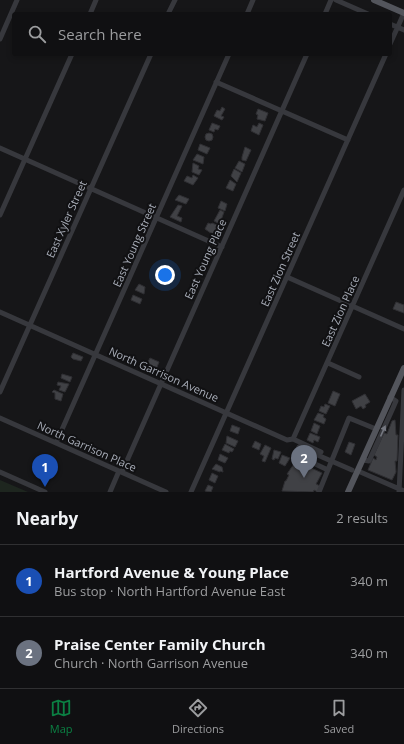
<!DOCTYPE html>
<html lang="en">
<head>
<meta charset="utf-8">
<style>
  :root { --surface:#101012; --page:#1e1e20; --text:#f1f3f6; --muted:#9c9d9f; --line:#303032; --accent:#0b8043 }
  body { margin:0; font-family:"Open Sans",sans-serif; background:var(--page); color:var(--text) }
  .you { position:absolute; left:165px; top:275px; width:14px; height:14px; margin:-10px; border:3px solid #fff; border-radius:50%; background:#1a73e8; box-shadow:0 0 0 6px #1a73e833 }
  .badge { display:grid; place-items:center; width:26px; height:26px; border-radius:50%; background:var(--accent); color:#fff; font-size:13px; font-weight:700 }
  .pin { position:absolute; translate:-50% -33px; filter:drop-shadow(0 1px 2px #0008) }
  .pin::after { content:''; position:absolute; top:21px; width:14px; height:12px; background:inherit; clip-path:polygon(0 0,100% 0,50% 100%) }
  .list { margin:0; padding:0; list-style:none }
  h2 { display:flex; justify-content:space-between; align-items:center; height:52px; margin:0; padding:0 16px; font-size:17px }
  h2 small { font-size:13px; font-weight:400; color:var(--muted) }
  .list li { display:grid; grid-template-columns:26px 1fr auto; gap:12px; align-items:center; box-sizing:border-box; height:72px; padding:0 16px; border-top:1px solid var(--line) }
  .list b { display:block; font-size:15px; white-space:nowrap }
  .list p { margin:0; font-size:13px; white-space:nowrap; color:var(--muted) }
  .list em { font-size:13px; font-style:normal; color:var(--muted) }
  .icon { flex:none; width:22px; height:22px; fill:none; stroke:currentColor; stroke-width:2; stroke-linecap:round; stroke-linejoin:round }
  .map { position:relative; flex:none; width:404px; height:492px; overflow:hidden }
  .search { position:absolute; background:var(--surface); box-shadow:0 2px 6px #0003; left:12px; right:12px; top:12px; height:44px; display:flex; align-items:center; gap:10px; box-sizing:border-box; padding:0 14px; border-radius:4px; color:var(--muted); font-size:15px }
  .sheet { height:196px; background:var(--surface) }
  nav { display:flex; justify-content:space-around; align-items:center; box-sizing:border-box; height:56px; border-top:1px solid var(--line); background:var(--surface); font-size:11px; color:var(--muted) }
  nav a { display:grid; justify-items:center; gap:2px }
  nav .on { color:var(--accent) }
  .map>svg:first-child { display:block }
  .green { fill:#1e261f }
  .building { fill:#404145; stroke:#303034 }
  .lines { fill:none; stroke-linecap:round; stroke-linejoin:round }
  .minor { stroke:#37383d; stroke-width:5 }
  .major { stroke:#53555c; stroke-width:6 }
  .oneway { fill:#757881 }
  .labels { text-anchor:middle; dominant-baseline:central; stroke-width:4; stroke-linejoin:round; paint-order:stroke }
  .street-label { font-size:11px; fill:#a8adb8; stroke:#111113 }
</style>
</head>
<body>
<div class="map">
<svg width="404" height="492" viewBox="0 0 404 492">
  <rect width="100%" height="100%" fill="#161618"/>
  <path class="green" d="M0 480 28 492H0Z"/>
  <path class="building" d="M222 107 225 109 221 116 224 117 222 120 214 116 217 110 220 111Z
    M258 109 268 113 265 121 257 119 258 115 256 114Z
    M212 123 220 126 218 130 215 129 214 132 209 130Z
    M259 123 263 125 259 135 251 131 253 125 257 127Z
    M205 137a4 4 0 1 1 8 0a4 4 0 1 1-8 0Z
    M200 144 210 148 207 154 198 150Z
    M245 147 251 150 246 161 242 160V157Z
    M197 154 204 157 203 164 193 160Z
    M239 161 245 164 242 172 235 168Z
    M193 163 199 166 198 169 202 170 199 175 192 172Z
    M234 169 241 173 237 182 231 176Z
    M193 175 198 178 193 185 184 181 187 176 192 178Z
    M230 180 236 184 233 191 226 188Z
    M179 195 189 199 186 204 175 200Z
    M221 201 227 204 225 211 218 208Z
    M178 205 182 206 177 216 182 218 181 222 170 217Z
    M220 210 224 212 220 223H218L214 221Z
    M208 223 211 224 212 223 219 226 215 236 205 229Z
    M139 284 145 287 144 294 135 290Z
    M133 295 142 299 140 304 131 300Z
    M396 302 404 305V313L393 309Z
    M73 353 83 357 81 361 73 359 71 357Z
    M150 358 159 362 155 372 145 368Z
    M62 374 72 377 70 382 61 378Z
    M58 382 69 384 65 392 59 390 61 386 57 385Z
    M54 390 63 394 61 401 55 399V393L52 392Z
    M333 391 340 394 335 406 328 403Z
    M365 394 370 402 365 405 366 407 363 409 361 406 356 409 352 401Z
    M325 404 330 406 326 414 319 411 321 406 324 407Z
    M318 413 324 415 323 417 326 419 324 424 314 420Z
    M395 420 396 435H398L397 461H395L396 472 392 480 368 470 373 458 376 460 377 457 374 455 384 433 387 434 392 421Z
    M314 423 320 426 317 434 311 431Z
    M232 425 240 428 238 434 230 431Z
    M310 433 320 437 318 442 314 440 313 443 307 440Z
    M227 436 238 441 235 447 226 443Z
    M255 441 261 444 259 450 252 447Z
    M349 442 355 444 351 455 345 452Z
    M225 444 234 449 232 452 230 451 229 453 222 450Z
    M265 445 271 448 265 462 262 461 264 456 260 454Z
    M274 450 281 452 278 459 275 458 274 460 272 459Z
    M220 454 228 458 225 463 218 460Z
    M282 455 290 458 285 466 279 463Z
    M296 461 322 473 316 484 320 486 318 492 314 490 313 492 282 491 285 481H286L289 475 287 474Z
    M216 464 222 467 223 472 220 471V472L212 469Z
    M212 473 218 476 215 483 209 480Z
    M208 485 213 487 211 492 205 491Z"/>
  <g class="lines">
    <path class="minor" d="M336 0 368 14
      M90 14 96 0
      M168 14 175 0
      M247 14 253 0
      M325 14 331 0
      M390 24 404 30
      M0 39 17 0
      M390 44 404 13
      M216 82 348 140
      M0 148 222 247
      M0 215 72 54
      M287 277 404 329
      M0 312 287 440 293 439 321 452
      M328 363 359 377
      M0 392 151 54
      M0 418 166 492
      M293 439 404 190
      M56 443 229 54
      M363 460 369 461 393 408 396 401 390 397
      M328 470 296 455 299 447 352 470
      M358 471 404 491
      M0 472 45 492
      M122 472 307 54
      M110 492 119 471
      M191 492 386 54
      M319 492 349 418 376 429
      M399 492 404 390"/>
    <path class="major" d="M374 0 404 13
      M348 492 404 368"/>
  </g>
  <defs><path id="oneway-solid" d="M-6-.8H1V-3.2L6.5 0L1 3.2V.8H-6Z"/></defs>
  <use class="oneway" href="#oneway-solid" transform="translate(383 431) rotate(-66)"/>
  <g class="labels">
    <g class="street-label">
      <text transform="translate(66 219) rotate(-66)">East Xyler Street</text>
      <text transform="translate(134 245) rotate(-66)">East Young Street</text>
      <text transform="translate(205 259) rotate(-66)">East Young Place</text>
      <text transform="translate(280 269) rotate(-66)">East Zion Street</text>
      <text transform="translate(340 311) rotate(-66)">East Zion Place</text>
      <text transform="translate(164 374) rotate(24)">North Garrison Avenue</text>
      <text transform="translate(87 446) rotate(24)">North Garrison Place</text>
    </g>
  </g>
</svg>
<div class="you"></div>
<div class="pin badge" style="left:45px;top:487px;background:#1a4fb4">1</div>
<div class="pin badge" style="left:304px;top:478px;background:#6b7280">2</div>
<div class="search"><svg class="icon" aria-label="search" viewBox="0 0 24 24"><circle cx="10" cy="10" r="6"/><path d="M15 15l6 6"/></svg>Search here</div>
</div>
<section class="sheet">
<h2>Nearby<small>2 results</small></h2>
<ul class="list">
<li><span class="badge" style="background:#1a4fb4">1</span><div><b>Hartford Avenue &amp; Young Place</b><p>Bus stop · North Hartford Avenue East</p></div><em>340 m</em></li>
<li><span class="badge" style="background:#6b7280">2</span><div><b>Praise Center Family Church</b><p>Church · North Garrison Avenue</p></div><em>340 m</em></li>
</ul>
</section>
<nav>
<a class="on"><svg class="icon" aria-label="map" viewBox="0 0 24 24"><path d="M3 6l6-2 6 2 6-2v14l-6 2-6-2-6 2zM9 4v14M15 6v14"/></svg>Map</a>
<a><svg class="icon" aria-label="directions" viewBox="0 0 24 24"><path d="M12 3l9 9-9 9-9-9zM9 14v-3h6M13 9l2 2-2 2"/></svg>Directions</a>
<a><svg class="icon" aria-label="saved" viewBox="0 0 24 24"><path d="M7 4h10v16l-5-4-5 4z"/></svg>Saved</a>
</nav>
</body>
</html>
